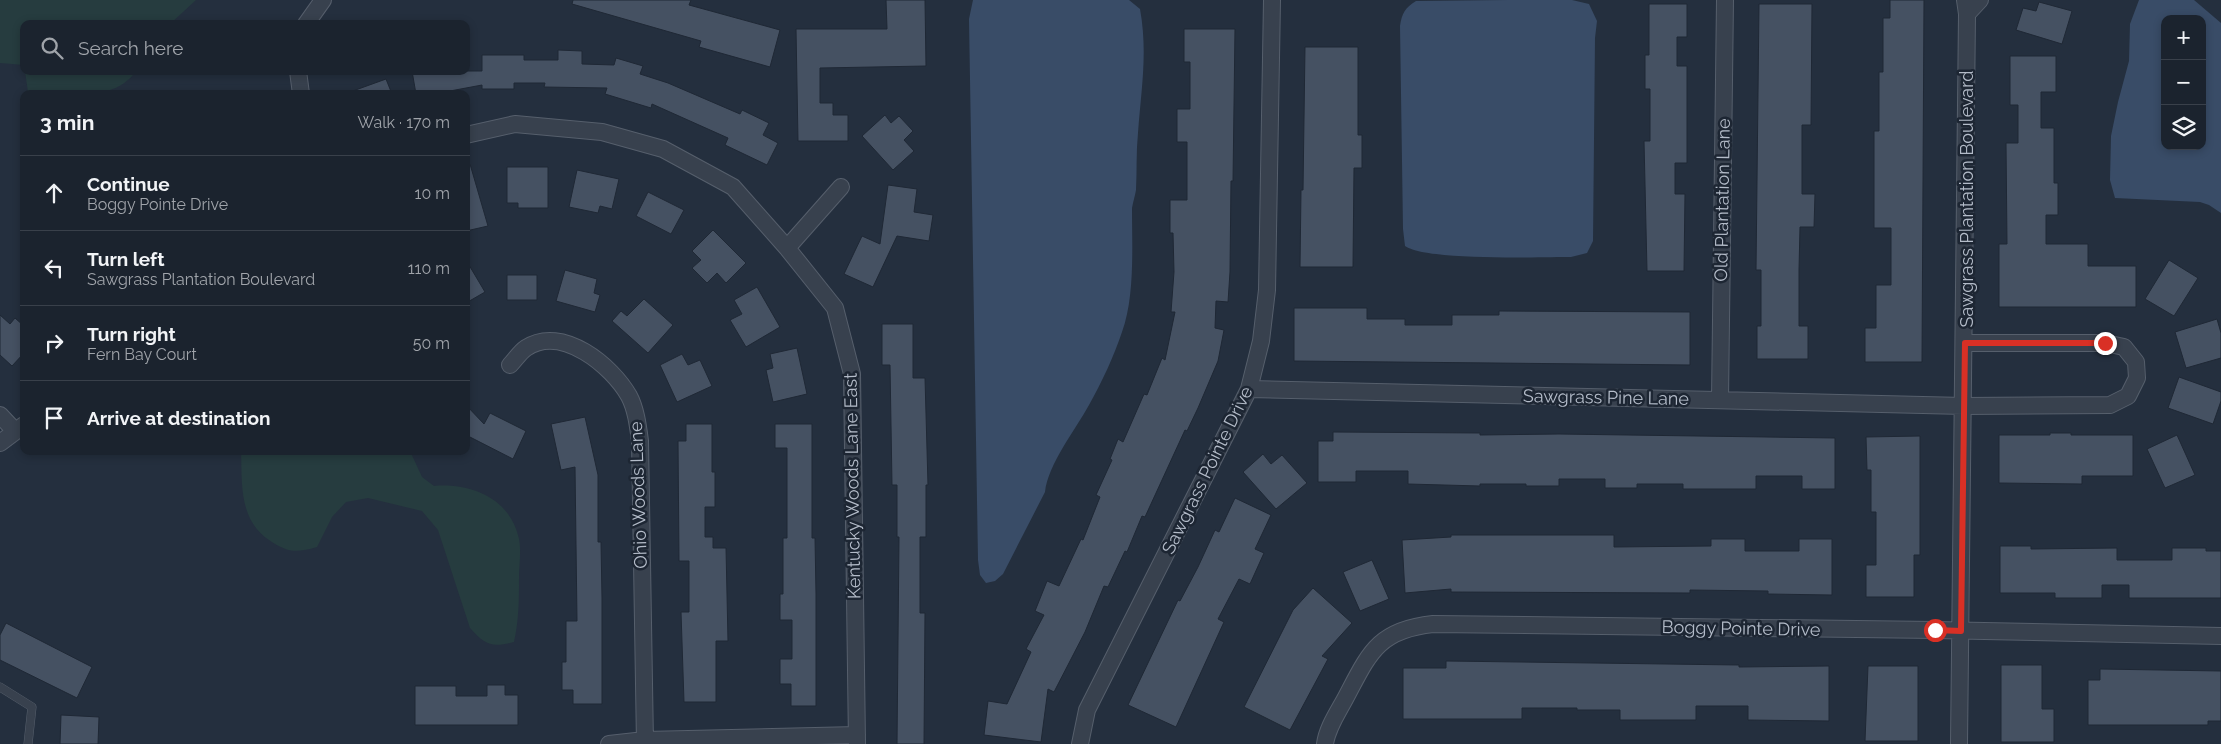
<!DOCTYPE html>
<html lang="en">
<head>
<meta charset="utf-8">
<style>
  :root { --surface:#1b232e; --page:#242b36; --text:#f1f3f6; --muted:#a0a4aa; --line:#39404a }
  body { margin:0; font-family:Raleway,sans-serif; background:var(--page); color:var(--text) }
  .controls { position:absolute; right:15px; top:15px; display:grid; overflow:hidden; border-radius:10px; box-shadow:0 2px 8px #0003 }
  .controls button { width:45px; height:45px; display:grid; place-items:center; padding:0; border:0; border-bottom:1px solid var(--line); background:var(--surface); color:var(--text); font:25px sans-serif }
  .stop { position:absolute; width:15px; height:15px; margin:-11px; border:4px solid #d93025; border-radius:50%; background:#fff }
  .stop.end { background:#d93025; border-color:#fff; box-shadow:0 1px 5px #0008 }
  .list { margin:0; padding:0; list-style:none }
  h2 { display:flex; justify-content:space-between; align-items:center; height:65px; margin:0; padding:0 20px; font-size:21px }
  h2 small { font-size:16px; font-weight:400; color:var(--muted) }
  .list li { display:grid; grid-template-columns:32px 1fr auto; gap:15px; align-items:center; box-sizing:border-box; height:75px; padding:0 20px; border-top:1px solid var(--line) }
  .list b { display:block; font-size:19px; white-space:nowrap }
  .list p { margin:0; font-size:16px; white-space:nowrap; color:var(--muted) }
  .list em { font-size:16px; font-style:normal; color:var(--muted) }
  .icon { flex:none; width:28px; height:28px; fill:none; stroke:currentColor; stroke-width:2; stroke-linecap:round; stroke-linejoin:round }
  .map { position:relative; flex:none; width:2221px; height:744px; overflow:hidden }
  .search { position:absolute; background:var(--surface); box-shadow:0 2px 8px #0003; left:20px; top:20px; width:450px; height:55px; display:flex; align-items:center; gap:12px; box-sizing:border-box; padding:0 18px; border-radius:10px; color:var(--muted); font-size:19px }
  .panel { position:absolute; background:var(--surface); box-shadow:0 2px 8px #0003; left:20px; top:90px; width:450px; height:365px; border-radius:10px }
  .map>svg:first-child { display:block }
  .green { fill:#263c3f }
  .water { fill:#394c67; fill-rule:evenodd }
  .building { fill:#455162; stroke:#1f2835 }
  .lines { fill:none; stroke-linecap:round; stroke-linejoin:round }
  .service-casing { stroke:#565f6c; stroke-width:9 }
  .minor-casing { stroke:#565f6c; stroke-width:18 }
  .service { stroke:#38414e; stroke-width:8 }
  .minor { stroke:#38414e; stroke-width:16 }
  .route { stroke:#d93025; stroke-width:6 }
  .labels { text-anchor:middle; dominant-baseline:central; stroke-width:5; stroke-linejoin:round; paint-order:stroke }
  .street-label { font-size:18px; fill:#b4bcc9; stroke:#1d2633 }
</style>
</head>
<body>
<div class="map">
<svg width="2221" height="744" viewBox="0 0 2221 744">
  <rect width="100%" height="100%" fill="#242f3e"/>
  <path class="green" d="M0 0H196L170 24H24V65L0 63Z
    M25 71H136C114 103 65 94 32 94L28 92Z
    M241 451H410L422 477 434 486C469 483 508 497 518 535 522 547 519 565 519 577 519 600 519 620 514 642 492 648 485 645 470 628L438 530 422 511 368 498 346 502 332 517 317 547C296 553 288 553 269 540 239 520 242 484 241 451Z"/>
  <path class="water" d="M973 0H1129L1140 9C1148 53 1141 90 1138 133 1136 152 1137 171 1136 190 1135 196 1133 202 1132 208 1132 246 1135 297 1122 332 1114 356 1102 382 1089 405 1076 429 1048 464 1045 492L1003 574 995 581 986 583 980 575 978 560 969 19Z
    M1507 0H1572L1589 4 1597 21 1595 38 1593 241 1587 253 1571 257C1538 257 1427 261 1405 246L1403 229 1400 26C1402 13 1405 8 1416 1Z
    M2139 0H2194L2221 23V213L2209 205 2200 202 2115 198 2110 180 2111 136 2118 102 2129 61 2130 24ZM2165 19H2202V146H2165Z"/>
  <path class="building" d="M573 0H691L689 5 780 30 770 67 699 47 701 41 572 4Z
    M886 0H925L926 66 820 68V103H833V115H848V141H798L796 29H887Z
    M1890 0H1924L1922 362H1865V328H1876V285H1891V228H1874V131H1879V72H1883V18H1890Z
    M2039 2 2072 11 2062 44 2016 30 2023 8 2036 11Z
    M1649 4H1687V37H1677V66H1687V163H1675V194H1685L1684 271H1647L1644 141H1650V89H1645V55H1649Z
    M1759 4H1812L1811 125H1802V194H1815L1814 227H1800L1799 270V326H1808V359H1757V326H1761V270H1756Z
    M1184 29H1235L1233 181H1231L1230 272 1228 302 1216 301 1215 328 1224 330 1218 361 1198 408 1187 431 1185 430 1145 517 1142 516 1127 552 1125 551 1108 587 1104 586 1085 632 1054 692 1048 689 1041 742 984 735 988 701 1007 704 1031 652 1026 649 1044 615 1035 611 1047 581 1059 586 1081 539 1083 540 1100 497 1096 495 1112 460 1110 459 1118 439 1123 442 1144 394 1147 395 1162 358 1165 360 1175 312H1171L1174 272 1173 233H1170V200H1187V142H1177V109H1190V62H1184Z
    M1305 47H1358V135H1362V168H1354L1353 267H1300L1301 190H1303Z
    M558 50 582 51V64L614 65 616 58 643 66 640 74 668 83 740 114 742 110 769 123 763 135 778 143 767 165 725 145 728 138 652 104 651 108 605 94 607 88 544 87 545 83H514V89H482V85L434 94H416L412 71H482V55H524V60H558Z
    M2010 56H2056V92H2041V128H2054V183H2058V215H2046V244H2088V266H2136V307H1999V244H2007L2006 143H2018V105H2010Z
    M386 79 392 94H350V92Z
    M885 115 891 123 899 116 913 131 904 140 914 151 893 170 862 136Z
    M466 164H470L488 226 466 231Z
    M507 167H548V208H518V203H507Z
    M577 170 619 179 612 209 600 206 598 213 569 207Z
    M888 185 917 189 914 212 933 215 929 241 897 236 873 287 844 274 862 236 880 244Z
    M648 192 684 210 671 234 636 216Z
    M713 230 746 263 726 283 717 273 707 283 692 268 701 260 692 251Z
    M466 260 485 292 466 303Z
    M2169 260 2198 278 2174 316 2145 299Z
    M565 270 597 279 594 293 600 295 595 312 556 301Z
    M507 275H537V300H507Z
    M757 287 780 327 746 347 730 320 742 314 734 300Z
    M644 299 673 325 648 353 612 321 621 311 627 316Z
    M1294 308H1367V319H1405V325H1452V315H1499V311L1690 312V365L1294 361Z
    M0 315 10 324 15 318 24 326V353L12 366 0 355Z
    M2217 319 2221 333V358L2186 368 2175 332Z
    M882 324H913V378H925L928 485H926V537H920V613H925L924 744H897L899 537H897V485H892L890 365H882Z
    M797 348 807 394 773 402 766 370 773 368 770 354Z
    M682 354 688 365 700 360 712 386 677 402 660 365Z
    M2179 377 2221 392V401L2213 424 2168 408Z
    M466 405 484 424 490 413 526 431 513 459 466 435Z
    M585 417 598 475V542H601L602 598V704H573V690H562V662H566V621H577L575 467 561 470 551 424Z
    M686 424H712V472H715V507H705V537H713V548H726L728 641H716V702H684L681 612H689V561H679L678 441H686Z
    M775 424H812V538H815L816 594V706H791V684H780V659H792V620H780V594H783V538H787V448H775Z
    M1333 432 1480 433V435L1559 434 1835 438V489H1802V476H1756V489H1683V484H1637V488H1605V479H1559V486H1526V484H1480V486L1408 484V471H1356V482H1318V441H1333Z
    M2050 433H2071V435H2133V476H2082V484L1999 483V435H2050Z
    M2177 435 2195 475 2165 488 2147 449Z
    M1920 436V555H1914V597H1866V565H1876V512H1871V470H1867L1866 437Z
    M1263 454 1271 464 1282 455 1307 483 1276 509 1243 472Z
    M1235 498 1271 515 1255 549 1264 553 1250 584 1239 579 1218 619 1224 622 1176 727 1128 705 1178 600 1180 601 1198 567 1215 530 1219 532Z
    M1451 535H1614V547L1711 546V539H1745V551H1799V539H1832V595L1768 594V591L1690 590V593L1451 592V589L1405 593 1402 540 1451 537Z
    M2000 546H2031V549L2117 548V560H2172V548H2206V551H2221V598H2129V585H2102V598H2055V593H2000Z
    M1372 560 1389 599 1360 611 1343 572Z
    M1313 588 1352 623 1322 656 1328 659 1290 730 1244 707 1293 610Z
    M6 623 92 667 77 698 0 660V635Z
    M1446 661 1739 665V667L1829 666V721L1748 720V706H1696V720H1620V710H1577V708H1522V719H1403V668H1446Z
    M2001 665H2042V709H2054V742H2001Z
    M1868 666H1918V741H1865Z
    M2100 669 2221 671V721H2208V725H2088V680H2100Z
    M487 685H505V695H518V725H415V686H456V696H487Z
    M61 715 99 717 98 744H60Z"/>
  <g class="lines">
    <g class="service-casing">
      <path id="service" d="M0 687 32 707 28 744"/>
    </g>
    <g class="minor-casing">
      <path id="minor" d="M1967 14 1980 0
        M306 24 323 0
        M298 71 301 94
        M466 135 515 124 602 132 663 149 733 187 787 248 835 308 852 374 857 744
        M787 248 841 187
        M510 365C515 360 520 352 526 348 562 324 612 366 629 396 636 409 638 426 640 441L645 744
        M1249 389 1964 406 2110 405 2128 396 2137 378 2136 362 2124 347 2105 343H1965
        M1720 400 1725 0
        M0 415 15 431
        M0 443 24 425
        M609 744 645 740 857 735
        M1080 744 1087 710 1249 389 1261 341 1267 290 1272 0
        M1325 744C1327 728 1338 712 1345 699 1369 654 1377 630 1433 624L1935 630 2221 636
        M1959 744 1967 14 1965 0"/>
    </g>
    <use href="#service" class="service"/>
    <use href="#minor" class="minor"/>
  </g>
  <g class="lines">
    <path class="route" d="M1935 630 1961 631 1965 343H2105"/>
  </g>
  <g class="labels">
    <g class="street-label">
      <text transform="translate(1966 199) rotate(-90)">Sawgrass Plantation Boulevard</text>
      <text transform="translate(1722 200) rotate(-89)">Old Plantation Lane</text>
      <text transform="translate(1606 397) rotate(1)">Sawgrass Pine Lane</text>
      <text transform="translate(1207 470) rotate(-64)">Sawgrass Pointe Drive</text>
      <text transform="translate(852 486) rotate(-91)">Kentucky Woods Lane East</text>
      <text transform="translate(638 495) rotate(-92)">Ohio Woods Lane</text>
      <text transform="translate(1741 628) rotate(1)">Boggy Pointe Drive</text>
    </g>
  </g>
</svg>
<div class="controls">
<button>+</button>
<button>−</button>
<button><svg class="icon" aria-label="layers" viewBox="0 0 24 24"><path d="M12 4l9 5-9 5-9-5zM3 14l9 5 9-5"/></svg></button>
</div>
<div class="stop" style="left:1935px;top:630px"></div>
<div class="stop end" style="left:2105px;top:343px"></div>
<div class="search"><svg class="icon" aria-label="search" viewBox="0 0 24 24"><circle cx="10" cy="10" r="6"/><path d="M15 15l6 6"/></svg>Search here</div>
<section class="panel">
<h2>3 min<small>Walk · 170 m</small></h2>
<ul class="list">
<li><svg class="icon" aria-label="ahead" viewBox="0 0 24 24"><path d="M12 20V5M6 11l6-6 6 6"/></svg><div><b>Continue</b><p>Boggy Pointe Drive</p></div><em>10 m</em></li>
<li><svg class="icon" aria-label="left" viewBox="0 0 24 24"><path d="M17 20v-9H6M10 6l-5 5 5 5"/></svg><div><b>Turn left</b><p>Sawgrass Plantation Boulevard</p></div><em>110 m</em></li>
<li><svg class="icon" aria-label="right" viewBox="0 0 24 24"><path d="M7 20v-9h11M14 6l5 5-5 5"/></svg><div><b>Turn right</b><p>Fern Bay Court</p></div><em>50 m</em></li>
<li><svg class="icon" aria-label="arrive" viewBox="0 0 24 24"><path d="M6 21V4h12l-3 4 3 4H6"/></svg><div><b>Arrive at destination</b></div></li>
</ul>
</section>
</div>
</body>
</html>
